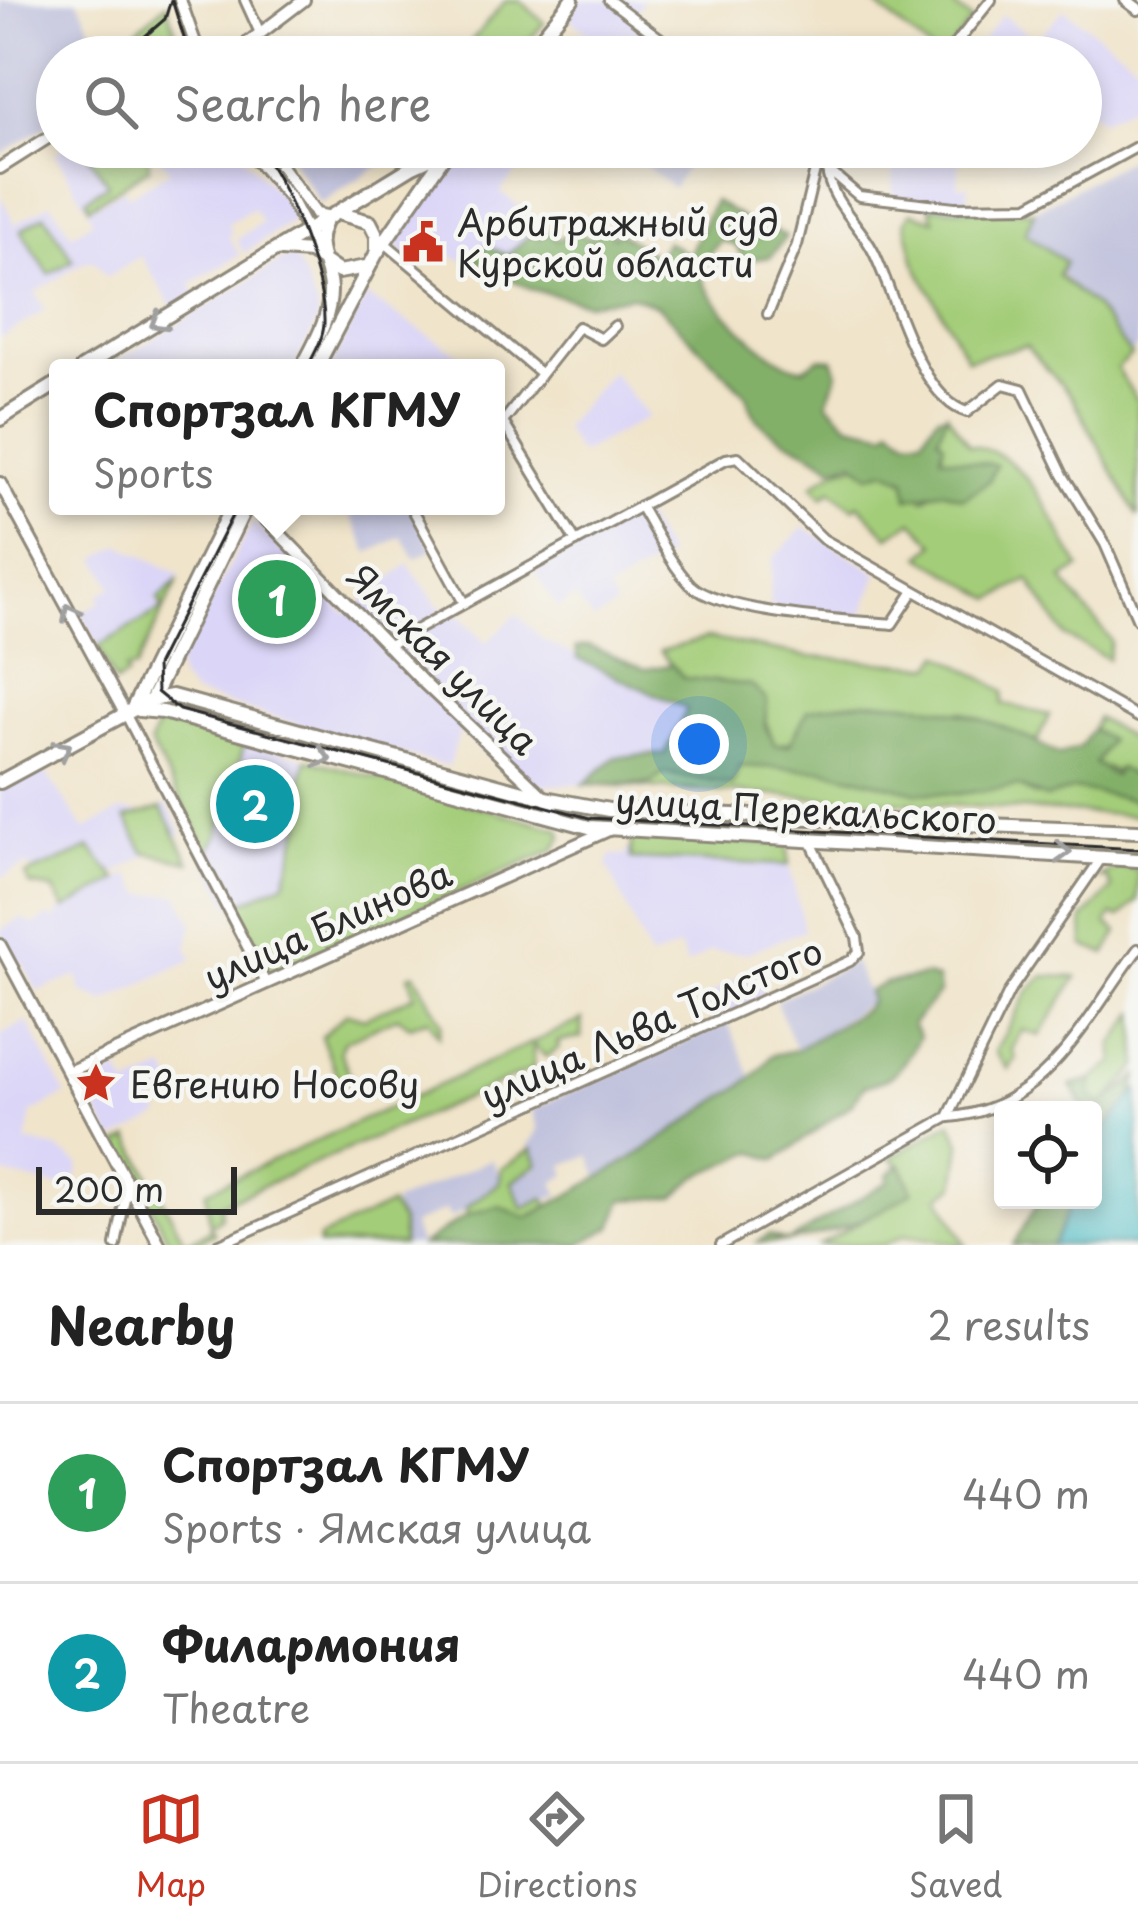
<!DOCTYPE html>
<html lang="en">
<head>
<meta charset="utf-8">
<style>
  :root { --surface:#fff; --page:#f2f2f2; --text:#222; --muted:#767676; --line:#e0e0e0; --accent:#c8321e }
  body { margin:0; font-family:"Playpen Sans",sans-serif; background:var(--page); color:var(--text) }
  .controls { position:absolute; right:36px; bottom:36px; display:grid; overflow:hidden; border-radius:12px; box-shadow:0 6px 18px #0003 }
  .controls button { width:108px; height:108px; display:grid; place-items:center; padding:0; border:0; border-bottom:3px solid var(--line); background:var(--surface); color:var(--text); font:60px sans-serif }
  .scale { position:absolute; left:36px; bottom:30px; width:201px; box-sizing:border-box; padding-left:12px; border:6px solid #2b2b2b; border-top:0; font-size:33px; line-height:42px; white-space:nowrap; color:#2b2b2b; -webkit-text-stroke:9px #f6f6f2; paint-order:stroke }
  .you { position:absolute; left:699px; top:744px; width:42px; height:42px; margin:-30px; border:9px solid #fff; border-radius:50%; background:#1a73e8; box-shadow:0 0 0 18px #1a73e833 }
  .badge { display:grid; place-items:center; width:78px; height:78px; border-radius:50%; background:var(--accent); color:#fff; font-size:39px; font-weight:700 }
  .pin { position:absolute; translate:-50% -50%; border:6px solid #fff; box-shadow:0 3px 12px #0006 }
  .popup { position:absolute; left:49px; top:359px; width:456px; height:156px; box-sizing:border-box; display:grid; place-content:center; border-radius:12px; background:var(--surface); filter:drop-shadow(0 3px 9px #0005); font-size:39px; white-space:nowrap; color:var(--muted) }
  .popup b { font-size:45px; color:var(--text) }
  .popup::after { content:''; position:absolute; left:50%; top:100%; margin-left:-24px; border:24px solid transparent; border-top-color:var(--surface) }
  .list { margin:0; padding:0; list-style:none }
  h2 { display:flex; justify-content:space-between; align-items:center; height:156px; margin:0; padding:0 48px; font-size:51px }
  h2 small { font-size:39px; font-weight:400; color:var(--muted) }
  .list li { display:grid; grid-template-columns:78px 1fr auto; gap:36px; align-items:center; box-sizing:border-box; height:180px; padding:0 48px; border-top:3px solid var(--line) }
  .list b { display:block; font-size:45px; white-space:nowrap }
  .list p { margin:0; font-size:39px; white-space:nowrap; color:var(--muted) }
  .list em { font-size:39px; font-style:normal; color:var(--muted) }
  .icon { flex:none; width:66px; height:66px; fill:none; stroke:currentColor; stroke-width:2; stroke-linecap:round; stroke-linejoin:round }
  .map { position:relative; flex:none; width:1138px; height:1245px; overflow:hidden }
  .search { position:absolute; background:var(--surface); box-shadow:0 6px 18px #0003; left:36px; right:36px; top:36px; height:132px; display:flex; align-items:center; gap:30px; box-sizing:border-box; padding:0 42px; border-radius:66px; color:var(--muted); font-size:45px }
  .sheet { height:516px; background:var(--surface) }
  nav { display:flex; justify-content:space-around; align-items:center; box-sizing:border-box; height:168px; border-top:3px solid var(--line); background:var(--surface); font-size:33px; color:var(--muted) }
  nav a { display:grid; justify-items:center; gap:6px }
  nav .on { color:var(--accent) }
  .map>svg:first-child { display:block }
  .built { fill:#dbd6f7 }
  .industrial { fill:#c1c2dd }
  .green { fill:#a4cd79; stroke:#687c52; stroke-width:3 }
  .forest { fill:#83b069; stroke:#576e4a; stroke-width:3 }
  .water { fill:#4bbac3; stroke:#3b7277; stroke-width:3 }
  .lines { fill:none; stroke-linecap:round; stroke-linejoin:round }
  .street-casing { stroke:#8e887a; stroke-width:14 }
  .secondary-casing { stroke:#8e887a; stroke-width:16 }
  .primary-casing { stroke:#8e887a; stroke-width:18 }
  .street { stroke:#fff; stroke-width:8 }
  .secondary { stroke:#fff; stroke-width:10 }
  .primary { stroke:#fff; stroke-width:12 }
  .tram { stroke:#2b2b2b; stroke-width:3 }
  .oneway { stroke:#a0a0a0 }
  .labels { text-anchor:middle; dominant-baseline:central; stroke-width:9; stroke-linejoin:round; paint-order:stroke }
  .poi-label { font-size:36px; fill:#2b2b2b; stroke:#f6f6f2; text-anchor:start }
  .street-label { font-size:36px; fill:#2b2b2b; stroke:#f6f6f2 }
</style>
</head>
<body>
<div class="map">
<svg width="1138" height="1245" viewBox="0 0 1138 1245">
  <rect width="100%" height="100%" fill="#f6f6f2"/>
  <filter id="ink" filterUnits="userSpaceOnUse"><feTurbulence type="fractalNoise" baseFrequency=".00833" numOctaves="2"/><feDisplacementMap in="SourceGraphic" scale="24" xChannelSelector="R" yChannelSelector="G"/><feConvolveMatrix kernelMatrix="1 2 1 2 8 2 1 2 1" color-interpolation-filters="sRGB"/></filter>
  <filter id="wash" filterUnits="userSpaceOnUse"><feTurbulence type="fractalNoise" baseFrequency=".004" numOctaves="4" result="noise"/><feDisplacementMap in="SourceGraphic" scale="48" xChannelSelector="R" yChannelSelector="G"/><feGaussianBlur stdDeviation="2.7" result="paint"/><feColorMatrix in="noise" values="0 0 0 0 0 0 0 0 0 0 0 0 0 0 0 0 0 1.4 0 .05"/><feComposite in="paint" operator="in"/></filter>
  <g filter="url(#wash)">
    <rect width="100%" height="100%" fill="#f0e4ca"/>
    <path class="built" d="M581 0H644L634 14 689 57H617L567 16Z
      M1064 9 1138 64V96L1132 105 1103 119 1081 106V57H970L1002 15 1036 40Z
      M65 147H81L112 190 86 206 55 153Z
      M151 147H234L288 204 294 220 244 253 236 239 262 222 253 208 227 224 232 233 228 236 240 255 190 284 196 294 173 308 141 256 106 277 96 262 87 260 35 293 45 310 0 338V195L15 224 51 203 72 234 93 221 88 210 124 189 129 196 170 171Z
      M459 147H538L500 192 547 227 507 255 496 248 479 250 460 260 440 248 421 268 395 247Z
      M901 147H960L958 186 968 185 969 211 893 203V157Z
      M288 257 297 261 317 308V322L293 368H106Z
      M366 296 457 353 467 368H330Z
      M611 371 648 417 579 454 563 428Z
      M640 510 668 556 607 591 616 606 594 620 575 597 558 608 533 568Z
      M253 522 346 614 408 564 439 607 458 614 486 643 517 614 544 641 687 708 665 754 616 757 584 784 521 786 460 731 448 767 193 694 180 680 177 663Z
      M804 527 878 573 861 619 769 607 773 558Z
      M121 545 181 575 156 601 161 610 98 646 80 613 101 602 98 595 113 587 97 558Z
      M245 741 307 759 296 800 306 804 286 883 231 907 203 854 218 836Z
      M42 767 85 830 122 810 146 814 167 804 183 834 113 875 90 848 39 872 26 865 0 878V788Z
      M627 849 787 854 804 930 747 953 710 951 687 965 679 947 650 959 607 865 611 855 626 856Z
      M130 874 143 894H178L193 923 187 948 193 959 104 1002 82 992 78 976 37 991 22 961 15 964 0 930 22 918 33 925 50 916 54 921 60 911Z
      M753 967 765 997 712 1022 702 1000Z
      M27 1021 66 1095 32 1113 26 1142 58 1149 80 1165 74 1191 0 1173V1035Z
      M166 1069 176 1089 154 1099 161 1116 113 1141 85 1088 119 1071 128 1087Z"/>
    <path class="industrial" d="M0 0H78L105 57H57V119L0 155Z
      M283 147H371L385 162 320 203Z
      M622 147H717L713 166 694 153 673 188Z
      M1138 154V169L1128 184 1138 193V346L1131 355 1025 233 1034 211Z
      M358 506H410L433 549 415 559 402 536 369 553 348 511Z
      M854 962 871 1001 796 1050 776 1001Z
      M728 1023 754 1082 599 1179 590 1155 564 1165 567 1175 554 1183 560 1195 524 1209 511 1179 536 1169 528 1147 538 1130 532 1109Z
      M492 1159 505 1187 450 1218 446 1210 412 1225 420 1245H403L393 1203Z"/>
    <path class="green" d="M506 0H520L544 23 515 57H458Z
      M870 0H946L972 20 944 57H938Z
      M166 4 179 41 167 46 171 57H160L148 47 143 57H119L120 45Z
      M121 147H147L149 168 89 207 86 199 108 184 90 157Z
      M930 207 1034 211 1025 233 1065 262 1058 276 1094 306 1131 355 1117 368 1138 403V517L1072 397 1026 346 967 359 915 263 905 222 911 212 934 220Z
      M45 215 73 260 49 274 21 230Z
      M947 413 969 445C1029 452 1052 521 1080 568L1063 579C1077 603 1096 618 1111 641L1108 659 1065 636 1029 580 993 599 921 556 935 544 913 521 889 536 858 504 853 508 831 490 823 497 813 485C851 452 891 461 924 499L979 464 941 456 938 437Z
      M179 579 135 669 125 670 127 676 115 683 98 646 163 609 158 599Z
      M707 638 810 657 933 666 941 654 1004 691 1003 704 1049 715 1037 742 962 711 775 745 751 685 683 678 660 651Z
      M1097 718 1138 743V779L1094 764 1109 740 1092 729Z
      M164 724 244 746 218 836 208 852 150 744 156 728Z
      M307 759 560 829 562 837 554 850 272 972 236 905 285 882 306 805 296 801Z
      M757 765 826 770 917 792 958 794 1018 785 1035 796 1075 789 1138 801V816L584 784H650L664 773 732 785 740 766Z
      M162 808 190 862 144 852 126 818Z
      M631 837 788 844 789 865 631 859Z
      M90 848 118 880 65 909 53 889 29 885 26 875Z
      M1120 866 1138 870V901L1120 917 1112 915 1107 924 1118 932 1106 954 1084 946 1083 919 1112 889 1107 878 1097 879Z
      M415 973 442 1023 439 1036 428 1019 410 1026 398 1017 343 1042 340 1052 352 1079 341 1084 321 1037 347 1013 364 1018 415 995 409 975Z
      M1044 976 1077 977 1040 1036 1022 1030 1012 1049 1016 1059 1008 1069 995 1052 1029 990Z
      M1136 1013 1138 1067 1102 1105 1091 1096 1092 1080 1115 1062 1113 1045Z
      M582 1020 581 1038 557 1042 559 1048 546 1057 533 1045V1069L221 1204V1217L210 1226 206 1191Z
      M951 1122 961 1143 955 1186 940 1196 966 1245 905 1235 884 1245H820L913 1191 901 1165 890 1158Z
      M130 1138 185 1242 212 1229 214 1233 190 1245H171L119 1144Z
      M532 1149 538 1164 512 1182 523 1208 544 1198 549 1206 526 1218 499 1206 467 1215 466 1208 500 1182 501 1169Z
      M390 1205 401 1222 403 1245H318L319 1238Z"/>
    <path class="forest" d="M714 201 745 220 758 237 773 230 786 236 770 257 745 260 736 246 721 240 699 266C698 295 776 370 804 368L819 358 833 359 838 373 827 402 849 424 887 432 892 426 907 438 923 437 938 415 947 413 938 436 944 443 941 456 996 465 989 481 963 498 944 491 908 498 906 479 886 470 870 475 853 461 833 467C799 440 755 438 747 395L658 306 632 296 588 303 530 289 471 257 486 246 507 255 531 234 540 238 549 231 556 240 576 231 589 238 606 230 614 236 618 232 657 257 666 241 689 255Z
      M588 646 645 669 672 665 684 678 751 685 767 700 765 726 775 745H789L808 710C891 688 986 711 1059 755L1080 747 1092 729 1109 740 1095 764 1114 775 1119 768 1138 779V801L1075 789 1046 798 1018 786 958 794 917 792 826 770 740 766 733 785 664 773 650 784H584L616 757 665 754 687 709 578 659 576 648Z
      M925 976 937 979 939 993 912 1024 919 1037C903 1065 896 1081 864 1086L852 1104 776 1160 753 1152 696 1177 675 1197 623 1200 612 1227 579 1245H422L467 1215 499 1206 527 1218C588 1185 645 1153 701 1112 729 1092 751 1085 772 1055L796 1050 865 1009 871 1001 868 992 885 983Z
      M1138 1076 1132 1099 1093 1144V1110H1085L1071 1086 1092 1080 1091 1095 1102 1105Z
      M900 1164 913 1191C870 1220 811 1245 758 1242L769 1235 787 1242 889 1181 888 1175Z
      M1040 1200H1073L1053 1245H1013Z"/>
    <path class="water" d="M1138 1090V1245H1053L1073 1200H1093V1144Z"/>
  </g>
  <g filter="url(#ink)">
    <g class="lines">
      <g class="street-casing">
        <path id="street" d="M245 0 260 33
          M609 0 685 57
          M945 57 991 0
          M801 147 859 196 955 207 1028 206 1138 146
          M827 169C830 202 859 223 873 251 894 291 918 398 967 412L1003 384 1022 389 1063 475 1105 544 1138 620
          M829 171 863 147
          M385 243 539 372
          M768 314 797 245 817 162
          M411 506 464 603
          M640 506C655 530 670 564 691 585 722 614 848 620 892 624L914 591
          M576 542 503 422 578 327 601 339 615 326
          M387 646 726 459 738 457 823 539 1138 717
          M126 715 266 983
          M950 1117C1046 1109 1086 1018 1138 949
          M116 1245 127 1188
          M218 1245 850 961 859 952 857 937 811 842
          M721 1245 948 1117 1009 992 1103 856"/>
      </g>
      <g class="secondary-casing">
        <path id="secondary" d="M180 0 200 57
          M1126 0 1138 9
          M229 57 304 0
          M245 147 289 197 318 251
          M267 147 316 214 331 217
          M0 168 57 132
          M0 483 126 715
          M253 506 424 683 545 798 561 820
          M0 945 160 1245
          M68 1072 611 829"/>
      </g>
      <g class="primary-casing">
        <path id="primary" d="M525 57 572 0
          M341 214 370 222 377 236V253
          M281 250 310 252 339 272 366 267
          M82 368 413 166 448 150
          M302 368C315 343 331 317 330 288 328 263 312 249 324 224
          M316 368 376 254 446 153
          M0 419 58 383
          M152 699 246 506
          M132 710 232 506
          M139 710 163 712 589 827 1138 860
          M0 782 151 700 172 696 545 798 609 810 1138 831"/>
      </g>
      <use href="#street" class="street"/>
      <use href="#secondary" class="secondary"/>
      <use href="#primary" class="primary"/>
      <path class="tram" d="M172 0 190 57
        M121 57 165 19 171 0
        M257 147C286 180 326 280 324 324 323 340 314 354 307 368
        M237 506 156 666 157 692 179 710 590 818 1138 849"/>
    </g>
    <defs><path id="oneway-chevron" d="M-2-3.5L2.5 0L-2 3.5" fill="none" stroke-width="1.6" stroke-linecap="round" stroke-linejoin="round" transform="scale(3)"/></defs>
    <g class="oneway">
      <use href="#oneway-chevron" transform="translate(158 322) rotate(149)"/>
      <use href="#oneway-chevron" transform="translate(70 612) rotate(-118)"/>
      <use href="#oneway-chevron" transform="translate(63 749) rotate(-28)"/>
      <use href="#oneway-chevron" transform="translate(323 758) rotate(15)"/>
      <use href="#oneway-chevron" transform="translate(1063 852) rotate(3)"/>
    </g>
  </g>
  <defs>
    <g id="civic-bare" transform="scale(3.24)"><path d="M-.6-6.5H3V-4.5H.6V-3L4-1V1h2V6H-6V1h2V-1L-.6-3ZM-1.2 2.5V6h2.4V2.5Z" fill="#c8321e" stroke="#f6f6f2" stroke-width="2.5" paint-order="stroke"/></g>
    <g id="sight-bare" transform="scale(3.24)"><path d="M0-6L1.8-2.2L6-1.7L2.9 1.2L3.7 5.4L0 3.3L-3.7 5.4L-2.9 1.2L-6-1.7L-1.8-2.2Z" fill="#c8321e" stroke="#f6f6f2" stroke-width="2.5" paint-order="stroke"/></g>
  </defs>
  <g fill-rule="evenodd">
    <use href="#civic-bare" x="423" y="242"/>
    <use href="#sight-bare" x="96" y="1083"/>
  </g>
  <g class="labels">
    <g class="poi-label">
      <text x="457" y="221">Арбитражный суд<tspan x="457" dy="41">Курской области</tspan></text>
      <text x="130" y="1083">Евгению Носову</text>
    </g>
    <g class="street-label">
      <text transform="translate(444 658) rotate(45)">Ямская улица</text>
      <text transform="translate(806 809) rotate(3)">улица Перекальского</text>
      <text transform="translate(327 924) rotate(-24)">улица Блинова</text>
      <text transform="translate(651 1022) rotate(-24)">улица Льва Толстого</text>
    </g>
  </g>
</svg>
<div class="controls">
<button><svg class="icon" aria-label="locate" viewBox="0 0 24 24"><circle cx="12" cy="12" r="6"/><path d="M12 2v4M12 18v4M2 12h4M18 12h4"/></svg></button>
</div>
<div class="scale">200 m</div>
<div class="you"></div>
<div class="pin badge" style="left:277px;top:599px;background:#2e9e5b">1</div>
<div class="popup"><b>Спортзал КГМУ</b>Sports</div>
<div class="pin badge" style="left:255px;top:804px;background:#0f9aa8">2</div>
<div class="search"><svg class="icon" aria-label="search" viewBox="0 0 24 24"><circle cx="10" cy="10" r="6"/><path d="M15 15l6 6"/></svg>Search here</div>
</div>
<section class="sheet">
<h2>Nearby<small>2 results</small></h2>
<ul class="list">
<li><span class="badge" style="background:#2e9e5b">1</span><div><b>Спортзал КГМУ</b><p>Sports · Ямская улица</p></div><em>440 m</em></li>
<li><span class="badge" style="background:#0f9aa8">2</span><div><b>Филармония</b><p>Theatre</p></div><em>440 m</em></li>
</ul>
</section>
<nav>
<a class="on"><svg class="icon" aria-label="map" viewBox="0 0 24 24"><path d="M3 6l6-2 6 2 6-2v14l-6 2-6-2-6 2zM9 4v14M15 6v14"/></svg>Map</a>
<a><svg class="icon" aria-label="directions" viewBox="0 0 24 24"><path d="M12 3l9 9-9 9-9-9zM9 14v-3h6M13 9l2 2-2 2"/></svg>Directions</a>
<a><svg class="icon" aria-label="saved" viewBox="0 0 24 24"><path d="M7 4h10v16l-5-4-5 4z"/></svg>Saved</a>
</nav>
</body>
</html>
